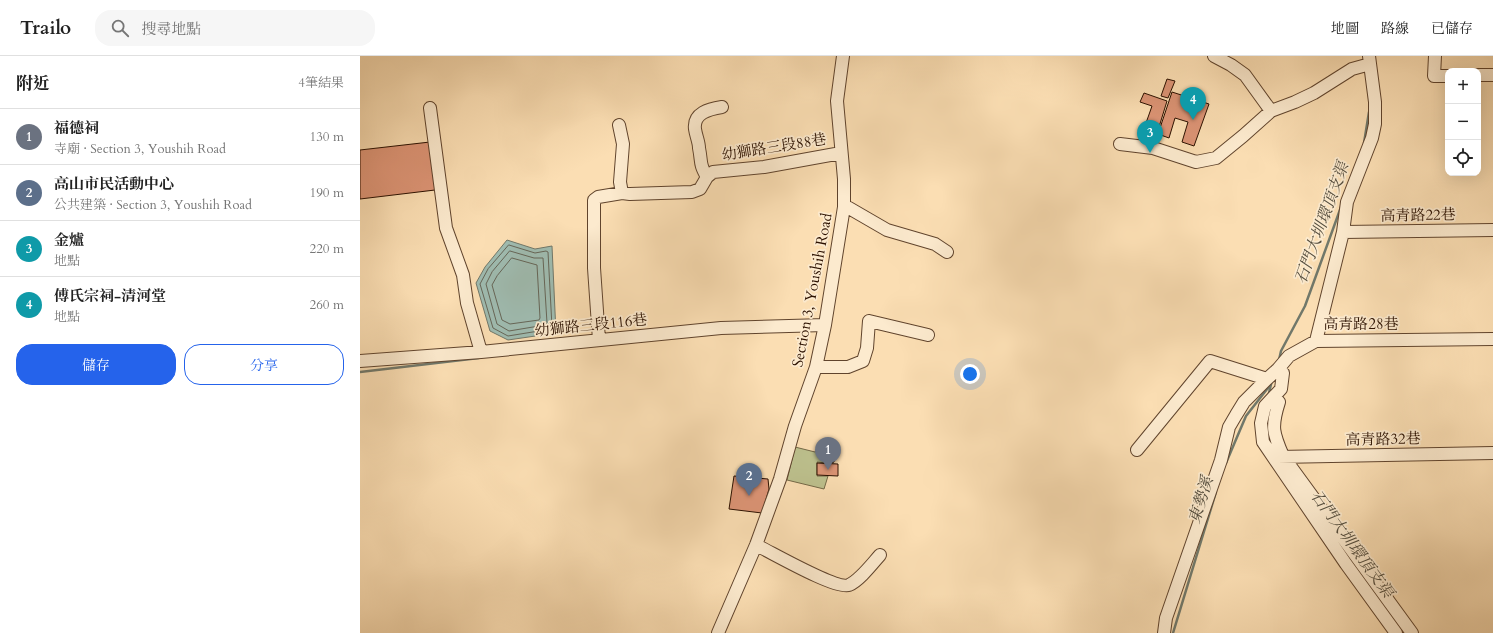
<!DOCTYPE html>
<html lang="zh-TW">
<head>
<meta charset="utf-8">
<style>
  :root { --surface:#fff; --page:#f6f6f6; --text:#222; --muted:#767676; --line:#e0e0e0; --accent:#2563eb }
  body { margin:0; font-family:Cardo,"Noto Serif TC",serif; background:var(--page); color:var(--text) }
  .controls { position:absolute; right:12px; top:12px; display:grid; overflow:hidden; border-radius:8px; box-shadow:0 4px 16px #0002 }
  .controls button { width:36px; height:36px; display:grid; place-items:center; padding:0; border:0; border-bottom:1px solid var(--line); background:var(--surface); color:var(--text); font:20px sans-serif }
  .you { position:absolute; left:610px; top:318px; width:14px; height:14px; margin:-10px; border:3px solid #fff; border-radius:50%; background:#1a73e8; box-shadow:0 0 0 6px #1a73e833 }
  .badge { display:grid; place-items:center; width:26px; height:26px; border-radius:50%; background:var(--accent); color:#fff; font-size:13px; font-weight:700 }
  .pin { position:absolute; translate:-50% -33px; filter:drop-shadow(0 1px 2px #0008) }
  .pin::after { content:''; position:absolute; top:21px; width:14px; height:12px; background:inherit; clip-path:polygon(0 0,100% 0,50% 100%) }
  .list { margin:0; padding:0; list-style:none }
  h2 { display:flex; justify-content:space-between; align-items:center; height:52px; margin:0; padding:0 16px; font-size:17px }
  h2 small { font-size:13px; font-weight:400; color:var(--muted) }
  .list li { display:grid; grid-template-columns:26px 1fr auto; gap:12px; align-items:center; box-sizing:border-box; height:56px; padding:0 16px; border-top:1px solid var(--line) }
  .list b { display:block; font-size:15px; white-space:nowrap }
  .list p { margin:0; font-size:13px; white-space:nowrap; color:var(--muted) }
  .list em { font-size:13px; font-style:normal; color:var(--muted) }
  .actions { display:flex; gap:8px; padding:12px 16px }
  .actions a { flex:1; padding:9px 0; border:1px solid var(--accent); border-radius:16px; text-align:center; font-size:14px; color:var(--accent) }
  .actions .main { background:var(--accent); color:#fff }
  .icon { flex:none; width:22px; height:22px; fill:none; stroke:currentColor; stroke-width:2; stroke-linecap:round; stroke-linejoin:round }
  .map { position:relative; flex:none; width:1133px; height:577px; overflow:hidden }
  header { display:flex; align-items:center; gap:24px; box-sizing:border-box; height:56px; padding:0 20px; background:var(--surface); border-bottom:1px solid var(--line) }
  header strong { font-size:19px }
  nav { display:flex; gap:22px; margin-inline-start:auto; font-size:14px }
  .search { width:280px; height:36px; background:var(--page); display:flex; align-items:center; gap:10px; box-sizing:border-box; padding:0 14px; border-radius:16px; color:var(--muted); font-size:15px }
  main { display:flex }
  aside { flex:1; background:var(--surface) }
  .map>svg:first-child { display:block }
  .green { fill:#bdc18e; stroke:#746947 }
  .water { fill:#9fbcb1; stroke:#71786a }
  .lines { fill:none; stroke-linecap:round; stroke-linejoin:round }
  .shore { stroke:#666658; stroke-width:1 }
  .stream { stroke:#71786a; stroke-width:2.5 }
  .building { fill:#dc9475; stroke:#2c1100 }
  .minor-casing { stroke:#60442d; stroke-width:14 }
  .minor { stroke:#fceace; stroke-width:12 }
  .labels { text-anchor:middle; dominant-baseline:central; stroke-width:3.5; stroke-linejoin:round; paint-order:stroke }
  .street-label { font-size:15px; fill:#2c1100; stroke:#fceace }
  .water-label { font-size:16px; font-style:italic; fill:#544d3e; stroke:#fceace }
</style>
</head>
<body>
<header>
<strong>Trailo</strong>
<div class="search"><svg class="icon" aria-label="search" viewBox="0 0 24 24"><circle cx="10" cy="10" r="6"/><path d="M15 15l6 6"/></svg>搜尋地點</div>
<nav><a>地圖</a><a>路線</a><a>已儲存</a></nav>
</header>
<main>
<aside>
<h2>附近<small>4筆結果</small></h2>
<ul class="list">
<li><span class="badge" style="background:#6b7280">1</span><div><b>福德祠</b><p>寺廟 · Section 3, Youshih Road</p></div><em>130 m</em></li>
<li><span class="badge" style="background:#5c6f8a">2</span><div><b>高山市民活動中心</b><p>公共建築 · Section 3, Youshih Road</p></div><em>190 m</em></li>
<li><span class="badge" style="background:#0f9aa8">3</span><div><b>金爐</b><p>地點</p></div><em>220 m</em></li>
<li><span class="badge" style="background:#0f9aa8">4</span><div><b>傅氏宗祠-清河堂</b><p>地點</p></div><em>260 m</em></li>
</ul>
<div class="actions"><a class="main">儲存</a><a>分享</a></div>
</aside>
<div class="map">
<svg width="1133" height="577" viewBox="0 0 1133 577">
  <rect width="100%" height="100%" fill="#fbdeb3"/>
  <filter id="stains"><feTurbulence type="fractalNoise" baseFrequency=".005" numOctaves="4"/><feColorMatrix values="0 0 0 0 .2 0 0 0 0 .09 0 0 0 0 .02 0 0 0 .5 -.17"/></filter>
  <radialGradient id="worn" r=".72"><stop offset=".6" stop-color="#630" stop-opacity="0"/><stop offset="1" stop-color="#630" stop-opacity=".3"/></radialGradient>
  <path class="green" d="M435 391 455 396 462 392 470 395 466 407 457 406V420H468L464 433 427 424Z"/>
  <path class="water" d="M147 184 175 193 192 190 196 277 148 284 130 275 116 227 125 211Z"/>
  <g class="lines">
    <path class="shore" d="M149 189 175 197 186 195 188 196 192 271 191 273 148 280 133 272 120 228 128 213Z
      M150 195 174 202H183L187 267 185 269 149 275 137 268 126 228 132 216Z
      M152 202 177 209 180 262 179 264 150 268 142 264 132 229 137 220Z"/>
    <path class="stream" d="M1004 87 1009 56
      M919 304 921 295 945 250 981 151
      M0 316 119 302
      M909 337 912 324
      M866 407 886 360 911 328
      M813 577 856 436"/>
  </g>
  <path class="building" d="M807 23 815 25 808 42 801 40Z
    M812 36 849 48 834 90 822 86 828 66 815 62 809 82 798 78Z
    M784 37 807 45 799 71 786 67 792 50 780 46Z
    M70 86 75 134 0 143V94Z
    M472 401 474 403V406L470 407 468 405V402Z
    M457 407 478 408V420L457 419Z
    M374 420 408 423 409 433 402 457 369 453Z"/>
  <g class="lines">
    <g class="minor-casing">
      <path id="minor" d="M854 0 871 9 885 19 911 55
        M1009 0 1015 46V68L1012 82 987 146 983 176 956 285 1133 283
        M1075 0 1074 20H1088
        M1118 19H1133
        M70 52 86 172 103 219 107 247 121 296
        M259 69 263 88 260 126 262 137 270 138 332 136 340 133 347 121 353 116 404 111 481 97
        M760 88 793 92 836 106 856 102 883 80 911 55 935 46 954 37 992 13 1010 8
        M347 121C339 107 342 107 339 92 339 86 336 80 335 73 333 57 349 53 362 51
        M484 151 489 152 527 174 575 188 587 196
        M983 176 1133 174
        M239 284 234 212V144L238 141 262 137
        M0 305 121 296 361 272 465 269
        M456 311H488L503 305 507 292 509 265 568 279
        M918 313 923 317 921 333 905 350 901 367 903 386 986 508 1036 577
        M919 346C911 371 913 377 923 400L1052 577
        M777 394 850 305 907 323
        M918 401 1133 397
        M396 489C411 496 476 534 489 529 500 524 512 508 520 499
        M358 577 396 489 420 423 435 370 456 311 465 269 484 151V123L477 45 483 0
        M804 577 806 562 861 404 869 371 876 359 884 346 907 323 918 313 929 300 956 285"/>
    </g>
    <use href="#minor" class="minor"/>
  </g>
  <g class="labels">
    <g class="street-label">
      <text transform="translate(414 91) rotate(-9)">幼獅路三段88巷</text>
      <text transform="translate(1058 159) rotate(-1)">高青路22巷</text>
      <text transform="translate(452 234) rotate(-79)">Section 3, Youshih Road</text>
      <text x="1001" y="268">高青路28巷</text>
      <text transform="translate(231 269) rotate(-6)">幼獅路三段116巷</text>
      <text transform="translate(1023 383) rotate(-1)">高青路32巷</text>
    </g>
    <g class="water-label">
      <text transform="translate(962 167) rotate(-70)">石門大圳環頂支渠</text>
      <text transform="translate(841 444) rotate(-73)">東勢溪</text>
      <text transform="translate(992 488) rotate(54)">石門大圳環頂支渠</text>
    </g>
  </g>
  <rect width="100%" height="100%" filter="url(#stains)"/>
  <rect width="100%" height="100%" fill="url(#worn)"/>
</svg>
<div class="controls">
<button>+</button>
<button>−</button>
<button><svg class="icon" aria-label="locate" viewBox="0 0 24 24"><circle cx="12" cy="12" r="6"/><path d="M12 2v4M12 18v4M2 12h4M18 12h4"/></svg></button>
</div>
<div class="you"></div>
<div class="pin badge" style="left:468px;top:414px;background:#6b7280">1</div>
<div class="pin badge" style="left:389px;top:440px;background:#5c6f8a">2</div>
<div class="pin badge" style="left:790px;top:97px;background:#0f9aa8">3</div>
<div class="pin badge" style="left:833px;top:64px;background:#0f9aa8">4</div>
</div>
</main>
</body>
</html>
